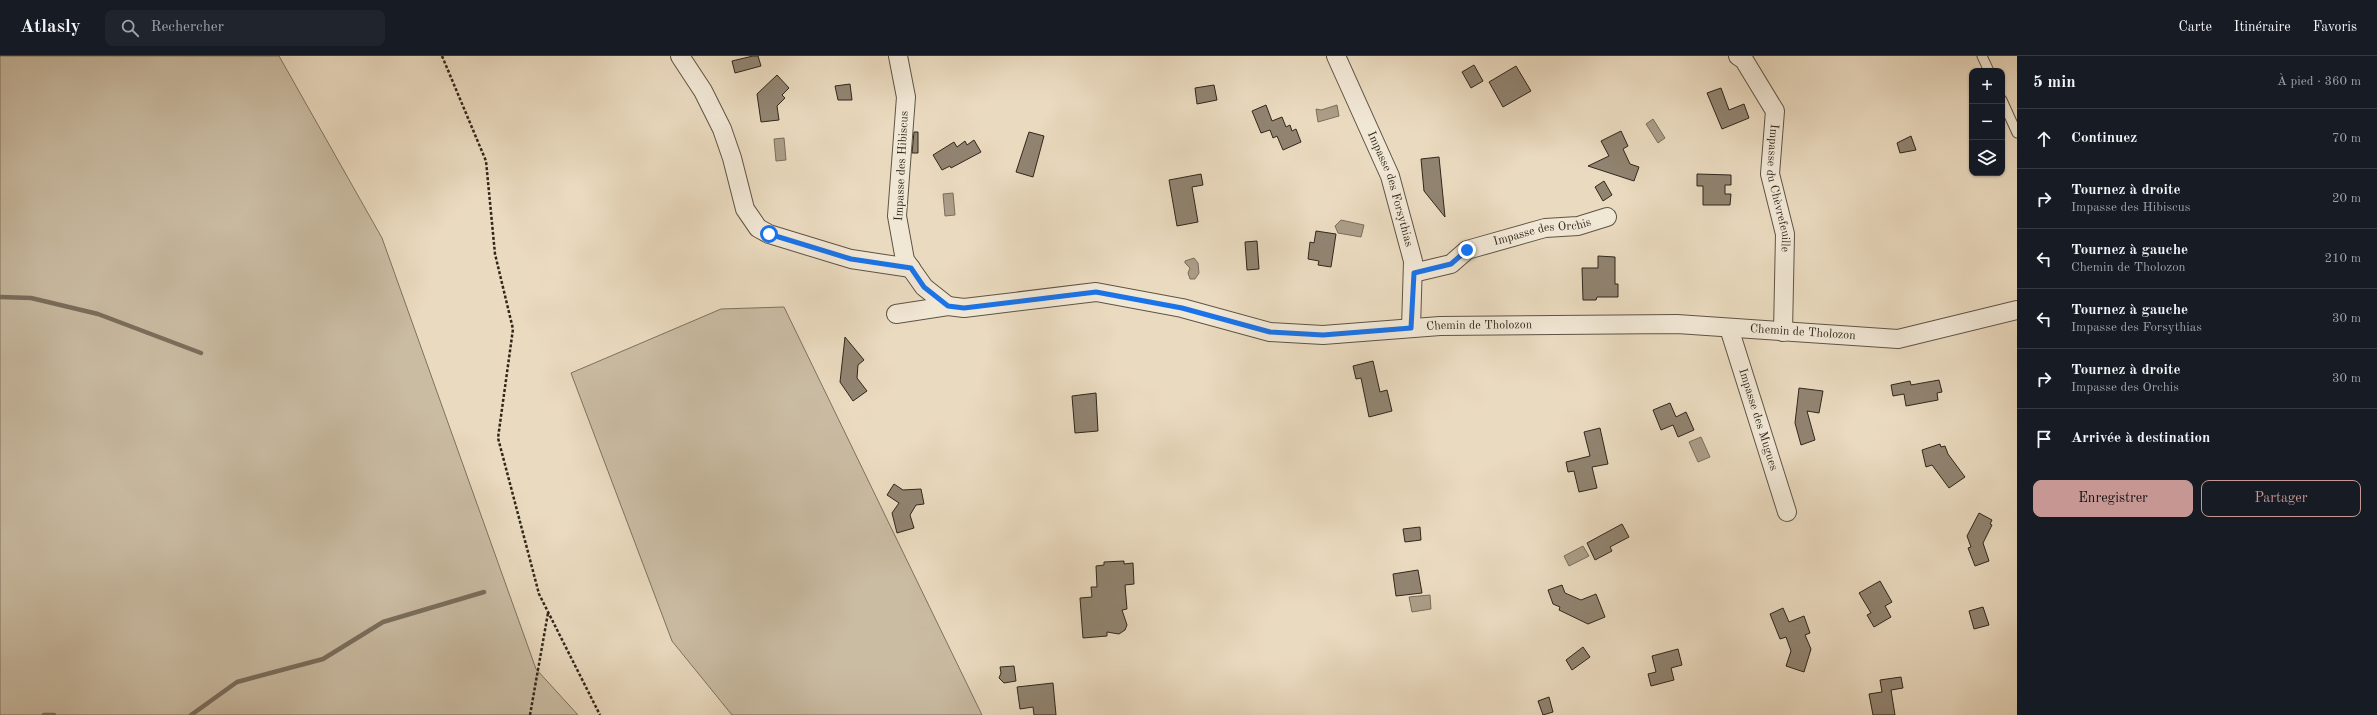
<!DOCTYPE html>
<html lang="fr">
<head>
<meta charset="utf-8">
<style>
  :root { --surface:#171b24; --page:#20242c; --text:#f1f3f6; --muted:#9ea1a6; --line:#363941; --accent:#c59692 }
  body { margin:0; font-family:"Old Standard TT",serif; background:var(--page); color:var(--text) }
  .controls { position:absolute; right:12px; top:12px; display:grid; overflow:hidden; border-radius:8px; box-shadow:0 1px 3px #0004 }
  .controls button { width:36px; height:36px; display:grid; place-items:center; padding:0; border:0; border-bottom:1px solid var(--line); background:var(--surface); color:var(--text); font:20px sans-serif }
  .stop { position:absolute; width:12px; height:12px; margin:-9px; border:3px solid #1a73e8; border-radius:50%; background:#fff }
  .stop.end { background:#1a73e8; border-color:#fff; box-shadow:0 1px 4px #0008 }
  .list { margin:0; padding:0; list-style:none }
  h2 { display:flex; justify-content:space-between; align-items:center; height:52px; margin:0; padding:0 16px; font-size:17px }
  h2 small { font-size:13px; font-weight:400; color:var(--muted) }
  .list li { display:grid; grid-template-columns:26px 1fr auto; gap:12px; align-items:center; box-sizing:border-box; height:60px; padding:0 16px; border-top:1px solid var(--line) }
  .list b { display:block; font-size:15px; white-space:nowrap }
  .list p { margin:0; font-size:13px; white-space:nowrap; color:var(--muted) }
  .list em { font-size:13px; font-style:normal; color:var(--muted) }
  .actions { display:flex; gap:8px; padding:12px 16px }
  .actions a { flex:1; padding:9px 0; border:1px solid var(--accent); border-radius:8px; text-align:center; font-size:14px; color:var(--accent) }
  .actions .main { background:var(--accent); color:#111 }
  .icon { flex:none; width:22px; height:22px; fill:none; stroke:currentColor; stroke-width:2; stroke-linecap:round; stroke-linejoin:round }
  .map { position:relative; flex:none; width:2017px; height:659px; overflow:hidden }
  header { display:flex; align-items:center; gap:24px; box-sizing:border-box; height:56px; padding:0 20px; background:var(--surface); border-bottom:1px solid var(--line) }
  header strong { font-size:19px }
  nav { display:flex; gap:22px; margin-inline-start:auto; font-size:14px }
  .search { width:280px; height:36px; background:var(--page); display:flex; align-items:center; gap:10px; box-sizing:border-box; padding:0 14px; border-radius:8px; color:var(--muted); font-size:15px }
  main { display:flex }
  aside { flex:1; background:var(--surface) }
  .map>svg:first-child { display:block }
  .green { fill:#cabca3; stroke:#7d7260 }
  .water { fill:#ab9d88; stroke:#7a6e5d }
  .lines { fill:none; stroke-linecap:round; stroke-linejoin:round }
  .stream { stroke:#7a6e5d; stroke-width:4.5 }
  .building { fill:#918471; stroke:#30271c }
  .service-casing { stroke:#5e5445; stroke-width:11 }
  .minor-casing { stroke:#5e5445; stroke-width:20 }
  .path { stroke:#30271c; stroke-width:2.5; stroke-dasharray:3 2; stroke-linecap:butt }
  .service { stroke:#f1e7d5; stroke-width:9 }
  .minor { stroke:#f1e7d5; stroke-width:18 }
  .route { stroke:#1a73e8; stroke-width:5 }
  .labels { text-anchor:middle; dominant-baseline:central; stroke-width:3; stroke-linejoin:round; paint-order:stroke }
  .street-label { font-size:12px; fill:#30271c; stroke:#f1e7d5 }
</style>
</head>
<body>
<header>
<strong>Atlasly</strong>
<div class="search"><svg class="icon" aria-label="search" viewBox="0 0 24 24"><circle cx="10" cy="10" r="6"/><path d="M15 15l6 6"/></svg>Rechercher</div>
<nav><a>Carte</a><a>Itinéraire</a><a>Favoris</a></nav>
</header>
<main>
<div class="map">
<svg width="2017" height="659" viewBox="0 0 2017 659">
  <rect width="100%" height="100%" fill="#eadabf"/>
  <filter id="stains"><feTurbulence type="fractalNoise" baseFrequency=".005" numOctaves="4"/><feColorMatrix values="0 0 0 0 .2 0 0 0 0 .09 0 0 0 0 .02 0 0 0 .5 -.17"/></filter>
  <radialGradient id="worn" r=".72"><stop offset=".6" stop-color="#630" stop-opacity="0"/><stop offset="1" stop-color="#630" stop-opacity=".3"/></radialGradient>
  <path class="green" d="M0 0H279L382 182 536 613 578 659H0Z
    M784 251 982 659H732L672 585 571 317 721 253Z"/>
  <path class="water" d="M1337 49 1339 60 1318 66 1316 53 1321 54Z
    M1653 63 1665 82 1658 87 1646 68Z
    M784 82 786 104 776 105 774 83Z
    M953 137 955 159 945 160 943 138Z
    M1341 164 1364 169 1361 181 1338 177 1335 170Z
    M1194 202 1198 207 1199 217 1195 223H1190L1188 217 1190 212 1185 207V205Z
    M1701 381 1710 401 1698 406 1689 386Z
    M1583 490 1589 500 1569 510 1564 500Z
    M1430 539 1431 553 1412 556 1409 541Z"/>
  <g class="lines">
    <path class="stream" d="M0 241 31 242 98 258 201 297
      M44 659H54
      M191 659 237 626 323 603 383 566 484 536"/>
  </g>
  <path class="building" d="M753 0H758L761 10 735 17 732 5Z
    M1474 9 1483 25 1471 32 1462 16Z
    M1516 10 1531 35 1503 51 1489 26Z
    M777 19 789 32 782 39 785 42 777 50 779 64 761 66 757 38Z
    M850 28 852 44H838L835 30Z
    M1214 29 1217 44 1197 48 1195 32Z
    M1721 32 1729 54 1744 48 1749 62 1722 73 1707 37Z
    M1266 49 1272 65 1282 61 1286 71 1290 69 1292 75 1296 73 1301 86 1283 94 1277 80 1273 82 1270 74 1261 77 1252 55Z
    M1621 75 1628 90 1623 93 1630 108 1639 111 1634 125 1588 110 1609 100 1601 85Z
    M914 76H918V97H912Z
    M1029 76 1044 80 1033 121 1016 116Z
    M1911 80 1916 94 1900 97 1897 87Z
    M974 84 981 96 951 112 950 110 942 114 933 99 954 86 957 91 965 85 967 89Z
    M1439 101 1445 161 1424 135 1421 103Z
    M1201 118 1203 129 1192 131 1198 166 1177 170 1169 124Z
    M1697 118 1731 119V129H1725V138H1731L1730 149H1703V130H1697Z
    M1604 125 1612 139 1603 145 1595 131Z
    M1316 175 1336 178 1331 211 1318 209 1319 205 1308 203 1310 186 1314 187Z
    M1257 185 1259 213 1247 214 1245 186Z
    M1598 200 1615 201V228H1618V241H1597L1596 244H1583L1582 212H1598Z
    M845 281 864 304 858 309 857 322 867 335 853 345 840 326Z
    M1373 305 1380 336 1387 334 1392 355 1369 361 1361 322 1356 323 1353 310Z
    M1939 324 1942 336 1937 337 1938 344 1906 350 1904 338 1893 340 1891 329 1910 325 1911 329Z
    M1799 332 1823 335 1819 357 1807 355 1815 384 1801 389 1795 367Z
    M1096 337 1098 375 1075 377 1072 340Z
    M1670 347 1676 361 1686 356 1694 374 1678 381 1673 369 1661 374 1653 354Z
    M1600 372 1608 408 1592 411 1597 432 1579 436 1574 415 1568 416 1566 406 1590 400 1584 376Z
    M1940 388 1941 391 1945 390 1948 398 1965 421 1949 432 1932 409 1926 411 1922 394Z
    M894 428 903 434 921 433 924 448 916 449 910 459 914 472 897 477 892 457 899 447 887 439Z
    M1979 457 1992 464 1990 468 1992 469 1983 487 1989 505 1975 510 1968 492 1971 491 1967 480Z
    M1622 468 1629 481 1610 491 1612 495 1595 504 1587 487Z
    M1420 471 1421 484 1405 486 1403 473Z
    M1124 505V508L1133 507 1134 528 1125 529 1127 553 1122 554 1127 569 1125 574 1119 578 1107 576V580L1083 582 1080 542 1092 541 1091 531H1097L1096 510 1104 509V506Z
    M1418 514 1422 537 1396 540 1393 518Z
    M1880 525 1892 546 1885 550 1891 561 1874 571 1867 559 1871 557 1859 537Z
    M1562 529 1565 537 1581 544 1596 538 1605 561 1588 568 1559 554 1560 551 1553 548 1548 534Z
    M1983 551 1989 569 1974 573 1969 555Z
    M1783 552 1789 566 1804 560 1810 577 1805 579 1811 593 1804 616 1786 610 1791 595 1786 581 1780 583 1770 558Z
    M1583 591 1590 601 1572 614 1566 604Z
    M1678 593 1682 609 1671 612 1674 624 1651 630 1648 618 1656 616 1652 600Z
    M1014 610 1016 625 1004 627 999 622 1001 617 1000 611Z
    M1901 621 1903 632 1891 634 1895 659H1873L1869 638 1882 636 1880 624Z
    M1053 627 1056 659H1034L1033 651 1020 653 1017 631Z
    M1549 641 1553 656 1543 659 1538 645Z"/>
  <g class="lines">
    <g class="service-casing">
      <path id="service" d="M1982 0 1989 15
        M2002 44 2017 77"/>
    </g>
    <g class="minor-casing">
      <g id="minor">
        <path d="M680 0 703 35 722 73 732 102 745 153 758 172 769 178 851 203 911 212"/>
        <path d="M898 0 906 41 897 160 905 204 924 231 948 250"/>
        <path id="s1" d="M1336 0 1390 120 1413 205 1411 272"/>
        <path id="s2" d="M1738 0 1744 4 1775 55 1770 118 1785 178 1783 276"/>
        <path id="s3" d="M1413 217 1451 208 1467 194 1545 172 1578 170 1607 161"/>
        <path id="s4" d="M896 258 948 250 964 252 1096 236 1182 252 1270 276 1323 279 1440 270 1677 268 1898 283 2017 254"/>
        <path id="s5" d="M1729 272 1787 456"/>
      </g>
    </g>
    <path class="path" d="M442 0 486 105 495 198 513 273 498 382 539 538 600 659
      M530 659 548 557"/>
    <use href="#service" class="service"/>
    <use href="#minor" class="minor"/>
  </g>
  <g class="lines">
    <path class="route" d="M769 178 851 203 911 212 924 231 948 250 964 252 1096 236 1182 252 1270 276 1323 279 1411 272 1414 217 1451 208 1467 194"/>
  </g>
  <g class="labels">
    <g class="street-label">
      <text transform="translate(902 110) rotate(-87)">Impasse des Hibiscus</text>
      <text stroke="none"><textPath href="#s2" startOffset="145">Impasse du Chèvrefeuille</textPath></text>
      <text stroke="none"><textPath href="#s1" startOffset="144">Impasse des Forsythias</textPath></text>
      <text stroke="none"><textPath href="#s3" startOffset="138">Impasse des Orchis</textPath></text>
      <text stroke="none"><textPath href="#s4" startOffset="590">Chemin de Tholozon</textPath></text>
      <text stroke="none"><textPath href="#s4" startOffset="914">Chemin de Tholozon</textPath></text>
      <text stroke="none"><textPath href="#s5" startOffset="96">Impasse des Mugues</textPath></text>
    </g>
  </g>
  <rect width="100%" height="100%" filter="url(#stains)"/>
  <rect width="100%" height="100%" fill="url(#worn)"/>
</svg>
<div class="controls">
<button>+</button>
<button>−</button>
<button><svg class="icon" aria-label="layers" viewBox="0 0 24 24"><path d="M12 4l9 5-9 5-9-5zM3 14l9 5 9-5"/></svg></button>
</div>
<div class="stop" style="left:769px;top:178px"></div>
<div class="stop end" style="left:1467px;top:194px"></div>
</div>
<aside>
<h2>5 min<small>À pied · 360 m</small></h2>
<ul class="list">
<li><svg class="icon" aria-label="ahead" viewBox="0 0 24 24"><path d="M12 20V5M6 11l6-6 6 6"/></svg><div><b>Continuez</b></div><em>70 m</em></li>
<li><svg class="icon" aria-label="right" viewBox="0 0 24 24"><path d="M7 20v-9h11M14 6l5 5-5 5"/></svg><div><b>Tournez à droite</b><p>Impasse des Hibiscus</p></div><em>20 m</em></li>
<li><svg class="icon" aria-label="left" viewBox="0 0 24 24"><path d="M17 20v-9H6M10 6l-5 5 5 5"/></svg><div><b>Tournez à gauche</b><p>Chemin de Tholozon</p></div><em>210 m</em></li>
<li><svg class="icon" aria-label="left" viewBox="0 0 24 24"><path d="M17 20v-9H6M10 6l-5 5 5 5"/></svg><div><b>Tournez à gauche</b><p>Impasse des Forsythias</p></div><em>30 m</em></li>
<li><svg class="icon" aria-label="right" viewBox="0 0 24 24"><path d="M7 20v-9h11M14 6l5 5-5 5"/></svg><div><b>Tournez à droite</b><p>Impasse des Orchis</p></div><em>30 m</em></li>
<li><svg class="icon" aria-label="arrive" viewBox="0 0 24 24"><path d="M6 21V4h12l-3 4 3 4H6"/></svg><div><b>Arrivée à destination</b></div></li>
</ul>
<div class="actions"><a class="main">Enregistrer</a><a>Partager</a></div>
</aside>
</main>
</body>
</html>
